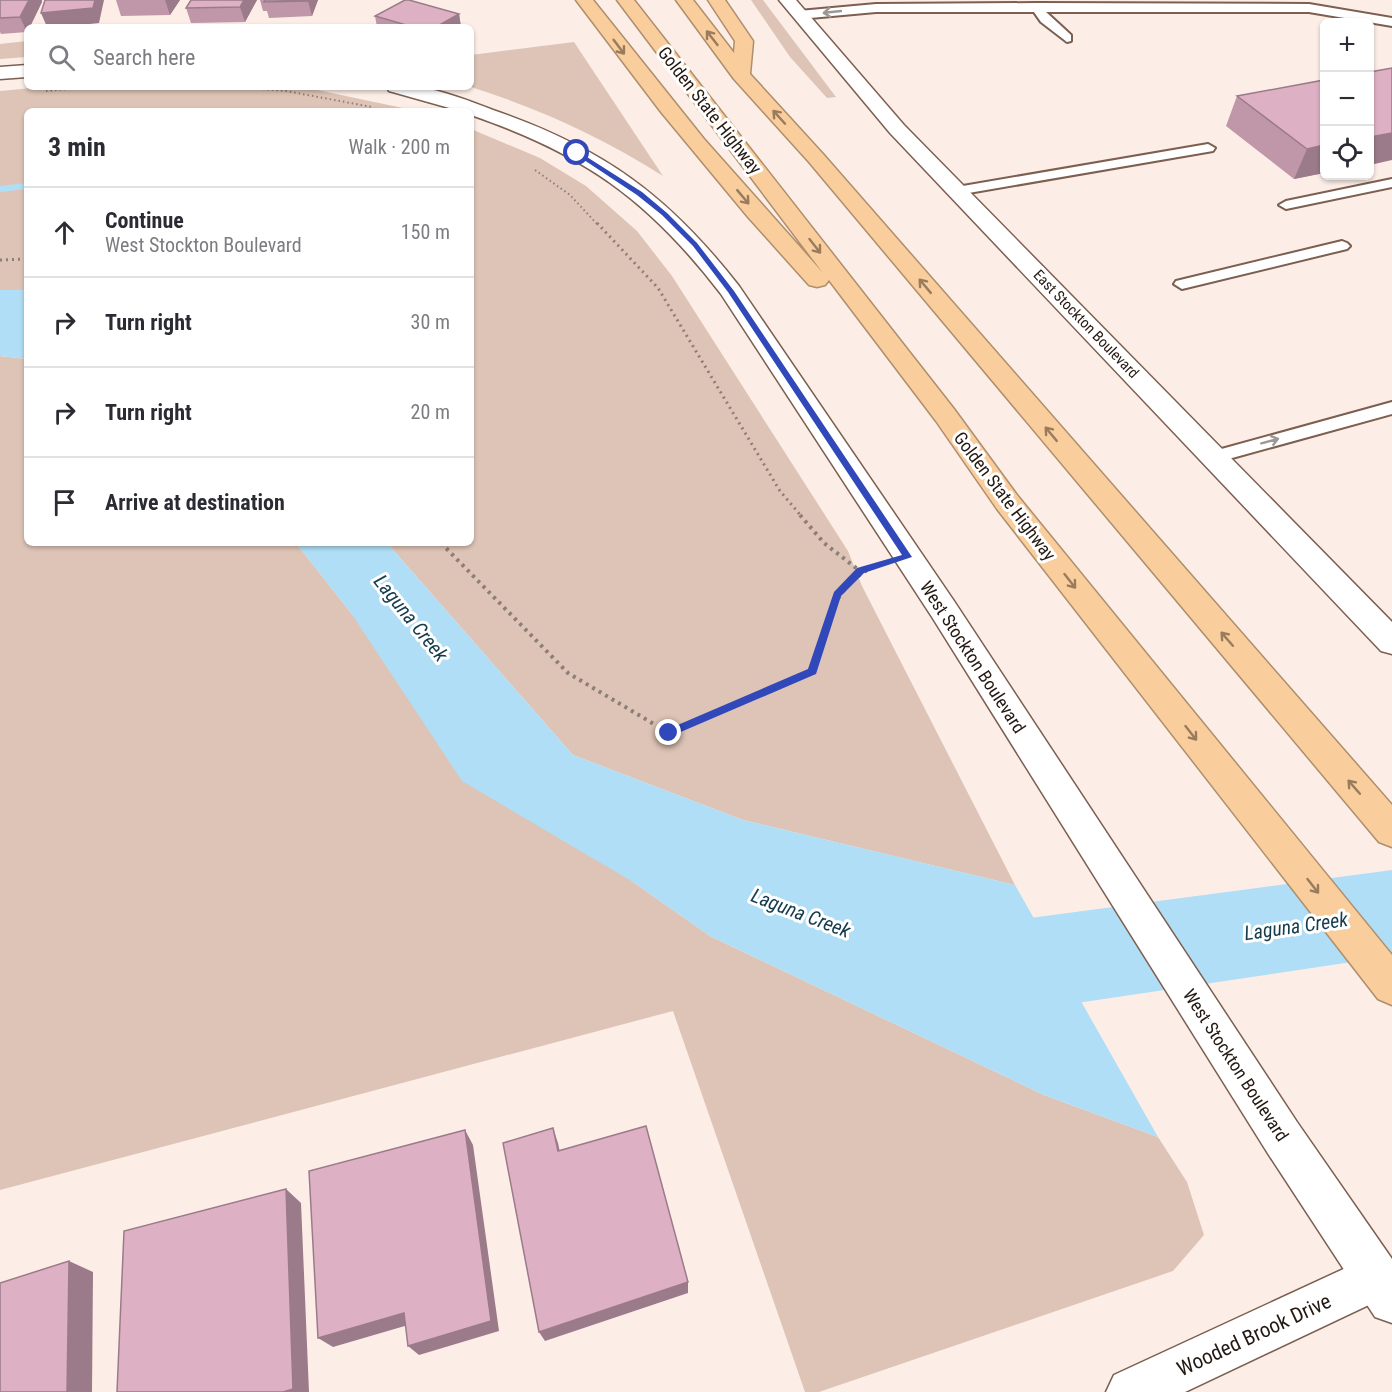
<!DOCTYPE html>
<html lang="en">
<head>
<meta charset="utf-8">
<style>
  :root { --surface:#fff; --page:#f7f7f7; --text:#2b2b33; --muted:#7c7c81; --line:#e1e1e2 }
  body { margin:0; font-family:"Roboto Condensed",sans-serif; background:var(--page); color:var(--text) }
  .controls { position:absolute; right:18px; top:18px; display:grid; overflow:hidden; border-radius:9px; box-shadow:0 2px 4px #0004 }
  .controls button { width:54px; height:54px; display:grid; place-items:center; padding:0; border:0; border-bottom:2px solid var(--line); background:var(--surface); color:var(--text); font:30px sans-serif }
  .stop { position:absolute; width:18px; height:18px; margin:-14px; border:4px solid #3048b9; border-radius:50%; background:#fff }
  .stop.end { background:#3048b9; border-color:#fff; box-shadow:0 2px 6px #0008 }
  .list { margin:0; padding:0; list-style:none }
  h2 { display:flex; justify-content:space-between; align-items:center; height:78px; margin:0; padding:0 24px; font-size:26px }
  h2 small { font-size:20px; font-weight:400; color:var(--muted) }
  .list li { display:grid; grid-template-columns:39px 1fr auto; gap:18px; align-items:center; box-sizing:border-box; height:90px; padding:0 24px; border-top:2px solid var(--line) }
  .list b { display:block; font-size:22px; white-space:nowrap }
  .list p { margin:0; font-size:20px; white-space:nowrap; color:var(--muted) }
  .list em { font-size:20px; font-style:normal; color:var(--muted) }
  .icon { flex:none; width:33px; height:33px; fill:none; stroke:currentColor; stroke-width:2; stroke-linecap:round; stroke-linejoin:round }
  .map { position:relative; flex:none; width:1392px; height:1392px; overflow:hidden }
  .search { position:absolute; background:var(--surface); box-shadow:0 2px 4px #0004; left:24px; top:24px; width:450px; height:66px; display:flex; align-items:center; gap:15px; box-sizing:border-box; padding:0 21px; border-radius:9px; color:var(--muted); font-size:22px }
  .panel { position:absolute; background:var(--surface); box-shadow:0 2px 4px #0004; left:24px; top:108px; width:450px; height:438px; border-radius:9px }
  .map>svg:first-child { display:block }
  .green { fill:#dec4b6 }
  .water { fill:#afdef6 }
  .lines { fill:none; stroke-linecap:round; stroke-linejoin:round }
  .stream { fill:#afdef6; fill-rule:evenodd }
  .river { fill:#afdef6; fill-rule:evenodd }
  .lane-casing { stroke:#7c5f50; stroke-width:4 }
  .street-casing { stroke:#7c5f50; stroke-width:3 }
  .secondary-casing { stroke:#7c5f50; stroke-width:3 }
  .highway-casing { stroke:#ae8e6c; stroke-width:3 }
  .path-far2 { stroke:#8b7f78; stroke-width:2; stroke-dasharray:1.5 3; stroke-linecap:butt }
  .path-far1 { stroke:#8b7f78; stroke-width:3; stroke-dasharray:2 4; stroke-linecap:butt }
  .path { stroke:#8b7f78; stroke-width:4; stroke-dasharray:3 4.5; stroke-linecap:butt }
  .lane { fill:#fff; fill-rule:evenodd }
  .street { fill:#fff; fill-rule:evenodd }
  .secondary { fill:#fff; fill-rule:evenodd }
  .highway { fill:#f9cd9c; fill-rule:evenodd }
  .wall { fill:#bf97a9 }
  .shaded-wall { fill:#9b7b89 }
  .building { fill:#deb0c4; stroke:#9b7b89; stroke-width:1.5 }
  .oneway { stroke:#9c9894 }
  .oneway2 { stroke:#997c5e }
  .route { fill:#3048b9 }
  .labels { text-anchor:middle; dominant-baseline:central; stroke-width:6; stroke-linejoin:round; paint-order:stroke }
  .far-street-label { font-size:15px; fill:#241912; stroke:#fff }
  .street-label { font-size:18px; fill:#241912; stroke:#fff }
  .water-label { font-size:20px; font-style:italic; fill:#153c4d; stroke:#fff }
  .near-street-label { font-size:21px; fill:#241912; stroke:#fff }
</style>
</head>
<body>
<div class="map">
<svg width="1392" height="1392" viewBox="0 0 1392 1392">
  <rect width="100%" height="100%" fill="#fceee7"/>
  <path class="green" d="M751 0H763L836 97 827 98 790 57Z
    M27 41V57L0 59V44Z
    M574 42 663 176C602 137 540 109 471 87V55Z
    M43 87H303L417 111H27V290H0V91Z
    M471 129 540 158 586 186 637 231 672 276 848 551 862 586 1015 885 743 820 573 755 387 543H471Z
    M0 356 27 359V543H296L351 613 633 882 710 936 1044 1095 1158 1137 1187 1182 1204 1235 1173 1271 819 1392H805L673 1011 0 1190Z"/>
  <path class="water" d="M0 290H27V359L0 356Z
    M296 543H387L573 755 743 820 1015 885 1158 1137 1044 1095 710 936 633 882 462 781 351 613Z"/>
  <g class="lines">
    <path class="stream" d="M27 183V189L0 192V186Z"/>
    <path class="river" d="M1392 870V956L1030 1010 945 995 911 982 896 950 911 918 945 905 1030 918Z"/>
    <g class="lane-casing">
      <path id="lane" d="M1037 3 1309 4 1392 18V26L1309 12H1046L1071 35V41L1067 42 1041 22 1034 12H876L799 19 793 15 799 11 876 4Z
        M1208 144 1215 148 1213 151 957 195 950 191 957 187Z
        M1392 179V187L1286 209 1279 205 1286 201Z
        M1342 241 1347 243 1350 246 1347 249 1182 289 1174 284 1176 281Z
        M1392 402V414L1214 463 1207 461 1205 457 1207 453Z"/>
    </g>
    <g class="street-casing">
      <path id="street" d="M1376 1254 1392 1260V1294L1185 1392H1106L1114 1375Z"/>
    </g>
    <g class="secondary-casing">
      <path id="secondary" d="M779 0H796L904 125 1392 622V654L1381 651 890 133Z
        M27 65V77L0 79V67Z
        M387 87C397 87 408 86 419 87 444 91 470 101 493 110 603 148 668 195 739 286L954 601 1297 1122 1392 1259V1323L1375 1317 1267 1152 932 617 721 294C648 199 584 154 471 115V111H460L389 91Z"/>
    </g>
    <g class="highway-casing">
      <path id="highway" d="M576 0H593L704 139 823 273 617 0H634L954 409 1017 495 1392 955V1005L1378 999 997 509 936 421 829 280 825 285 817 287 809 285 748 217 661 112Z
        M676 0H693L734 53 735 41 708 0H725L753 41 750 74 823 154 1392 805V847L1379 842 809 162 734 79Z"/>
    </g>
    <path class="path-far2" d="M236 87 286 91 372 107
      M46 91 93 87
      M535 170 570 195 598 225"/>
    <path class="path-far1" d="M597 223 658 288 780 491 802 517
      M0 260 27 259"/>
    <path class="path" d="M800 515 824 543 860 571
      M441 543 568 673 669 733 812 671C824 630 831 587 873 567"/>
    <use href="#lane" class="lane"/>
    <use href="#street" class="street"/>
    <use href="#secondary" class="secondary"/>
    <use href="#highway" class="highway"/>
  </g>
  <path class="wall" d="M0 0H42V2L27 32 1 34 0 32Z
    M116 0H180L170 15 121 16Z
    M191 0H257L245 22 191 23 186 8Z
    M260 0H318L312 16 269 18 267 11H263Z
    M459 14 461 27H377L375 16Z
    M1324 80V173L1294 179 1226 126 1237 96Z"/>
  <path class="shaded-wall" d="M29 0H42V2L30 27H27V32L20 17Z
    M95 0H104L99 23 61 27H47L41 13Z
    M165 0H180L170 15Z
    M244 0H257L245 22 240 7Z
    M309 0H318L312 16 308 1Z
    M459 14 461 27H436Z
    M1392 133V160L1370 165V137Z
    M1324 145V173L1294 179 1307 149Z
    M553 1128 558 1143 563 1166 558 1151Z
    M465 1130 473 1145 499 1331 419 1355 408 1346Z
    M286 1189 301 1203 309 1392H283Z
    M69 1261 93 1272 92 1392H67Z
    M688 1282V1293L545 1341 539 1332Z
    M404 1313 415 1323 333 1347 318 1338Z"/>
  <path class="building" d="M0 0H29L20 17 0 18Z
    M45 0H95L93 8 41 13Z
    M191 0H244L240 7 186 8Z
    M265 0H309L308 1 264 2Z
    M405 0H409L459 14 436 27H413L375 16Z
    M1392 68V133L1370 137V72Z
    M1324 80V145L1307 149 1237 96Z
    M646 1126 688 1282 539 1332 503 1143 553 1128 558 1151Z
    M465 1130 491 1321 408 1346 404 1313 318 1338 309 1171Z
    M286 1189 293 1389 283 1392H117L124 1231Z
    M69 1261 67 1392H0V1283Z"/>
  <defs><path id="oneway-shaft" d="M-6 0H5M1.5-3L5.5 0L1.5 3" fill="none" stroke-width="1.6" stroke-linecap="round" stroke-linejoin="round" transform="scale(1.5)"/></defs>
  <g class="oneway">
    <use href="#oneway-shaft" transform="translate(832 12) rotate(174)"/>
    <use href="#oneway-shaft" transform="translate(1270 441) rotate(-15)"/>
  </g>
  <g class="oneway2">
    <use href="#oneway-shaft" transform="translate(712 38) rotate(-128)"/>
    <use href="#oneway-shaft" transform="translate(619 47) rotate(53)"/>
    <use href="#oneway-shaft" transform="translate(779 117) rotate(-132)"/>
    <use href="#oneway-shaft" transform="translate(743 197) rotate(50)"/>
    <use href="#oneway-shaft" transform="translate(815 246) rotate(52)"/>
    <use href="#oneway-shaft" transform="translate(925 286) rotate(-130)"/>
    <use href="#oneway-shaft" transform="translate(1051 434) rotate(-130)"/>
    <use href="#oneway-shaft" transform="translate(1070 581) rotate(52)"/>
    <use href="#oneway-shaft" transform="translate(1227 639) rotate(-131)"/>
    <use href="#oneway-shaft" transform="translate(1191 733) rotate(52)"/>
    <use href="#oneway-shaft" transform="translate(1354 787) rotate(-131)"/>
    <use href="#oneway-shaft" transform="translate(1313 886) rotate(52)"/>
  </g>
  <path class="route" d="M575 152H579L642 192 667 213 697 243 734 291 912 557 864 573 841 596 816 674 669 737 664 733 666 730 808 669 834 592 857 568 902 555 728 292 693 246 662 215 637 195 575 154Z"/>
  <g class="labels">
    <g class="far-street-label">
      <text transform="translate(1086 324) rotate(46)">East Stockton Boulevard</text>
    </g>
    <g class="street-label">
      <text transform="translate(710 110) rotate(52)">Golden State Highway</text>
      <text transform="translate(1005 496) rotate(53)">Golden State Highway</text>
      <text transform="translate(973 657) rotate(57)">West Stockton Boulevard</text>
      <text transform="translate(1236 1065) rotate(57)">West Stockton Boulevard</text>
    </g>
    <g class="water-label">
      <text transform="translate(411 618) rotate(51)">Laguna Creek</text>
      <text transform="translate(801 913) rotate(21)">Laguna Creek</text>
      <text transform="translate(1296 926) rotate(-8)">Laguna Creek</text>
    </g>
    <g class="near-street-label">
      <text transform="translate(1254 1335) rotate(-25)">Wooded Brook Drive</text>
    </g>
  </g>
</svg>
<div class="controls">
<button>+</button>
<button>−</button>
<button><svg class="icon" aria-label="locate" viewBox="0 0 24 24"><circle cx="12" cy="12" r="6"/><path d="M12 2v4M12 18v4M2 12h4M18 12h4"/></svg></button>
</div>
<div class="stop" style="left:577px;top:153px"></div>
<div class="stop end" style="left:669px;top:733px"></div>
<div class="search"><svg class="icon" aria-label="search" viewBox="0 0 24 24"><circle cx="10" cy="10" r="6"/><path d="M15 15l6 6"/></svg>Search here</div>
<section class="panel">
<h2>3 min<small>Walk · 200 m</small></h2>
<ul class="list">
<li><svg class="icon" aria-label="ahead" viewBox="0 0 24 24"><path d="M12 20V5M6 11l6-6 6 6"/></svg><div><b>Continue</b><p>West Stockton Boulevard</p></div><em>150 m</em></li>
<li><svg class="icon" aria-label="right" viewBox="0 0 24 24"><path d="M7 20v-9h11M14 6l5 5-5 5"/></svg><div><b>Turn right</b></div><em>30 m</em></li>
<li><svg class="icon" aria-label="right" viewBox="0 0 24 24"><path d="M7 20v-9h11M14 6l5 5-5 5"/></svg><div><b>Turn right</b></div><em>20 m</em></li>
<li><svg class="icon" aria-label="arrive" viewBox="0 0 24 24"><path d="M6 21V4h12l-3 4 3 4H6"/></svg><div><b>Arrive at destination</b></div></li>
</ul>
</section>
</div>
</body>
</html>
